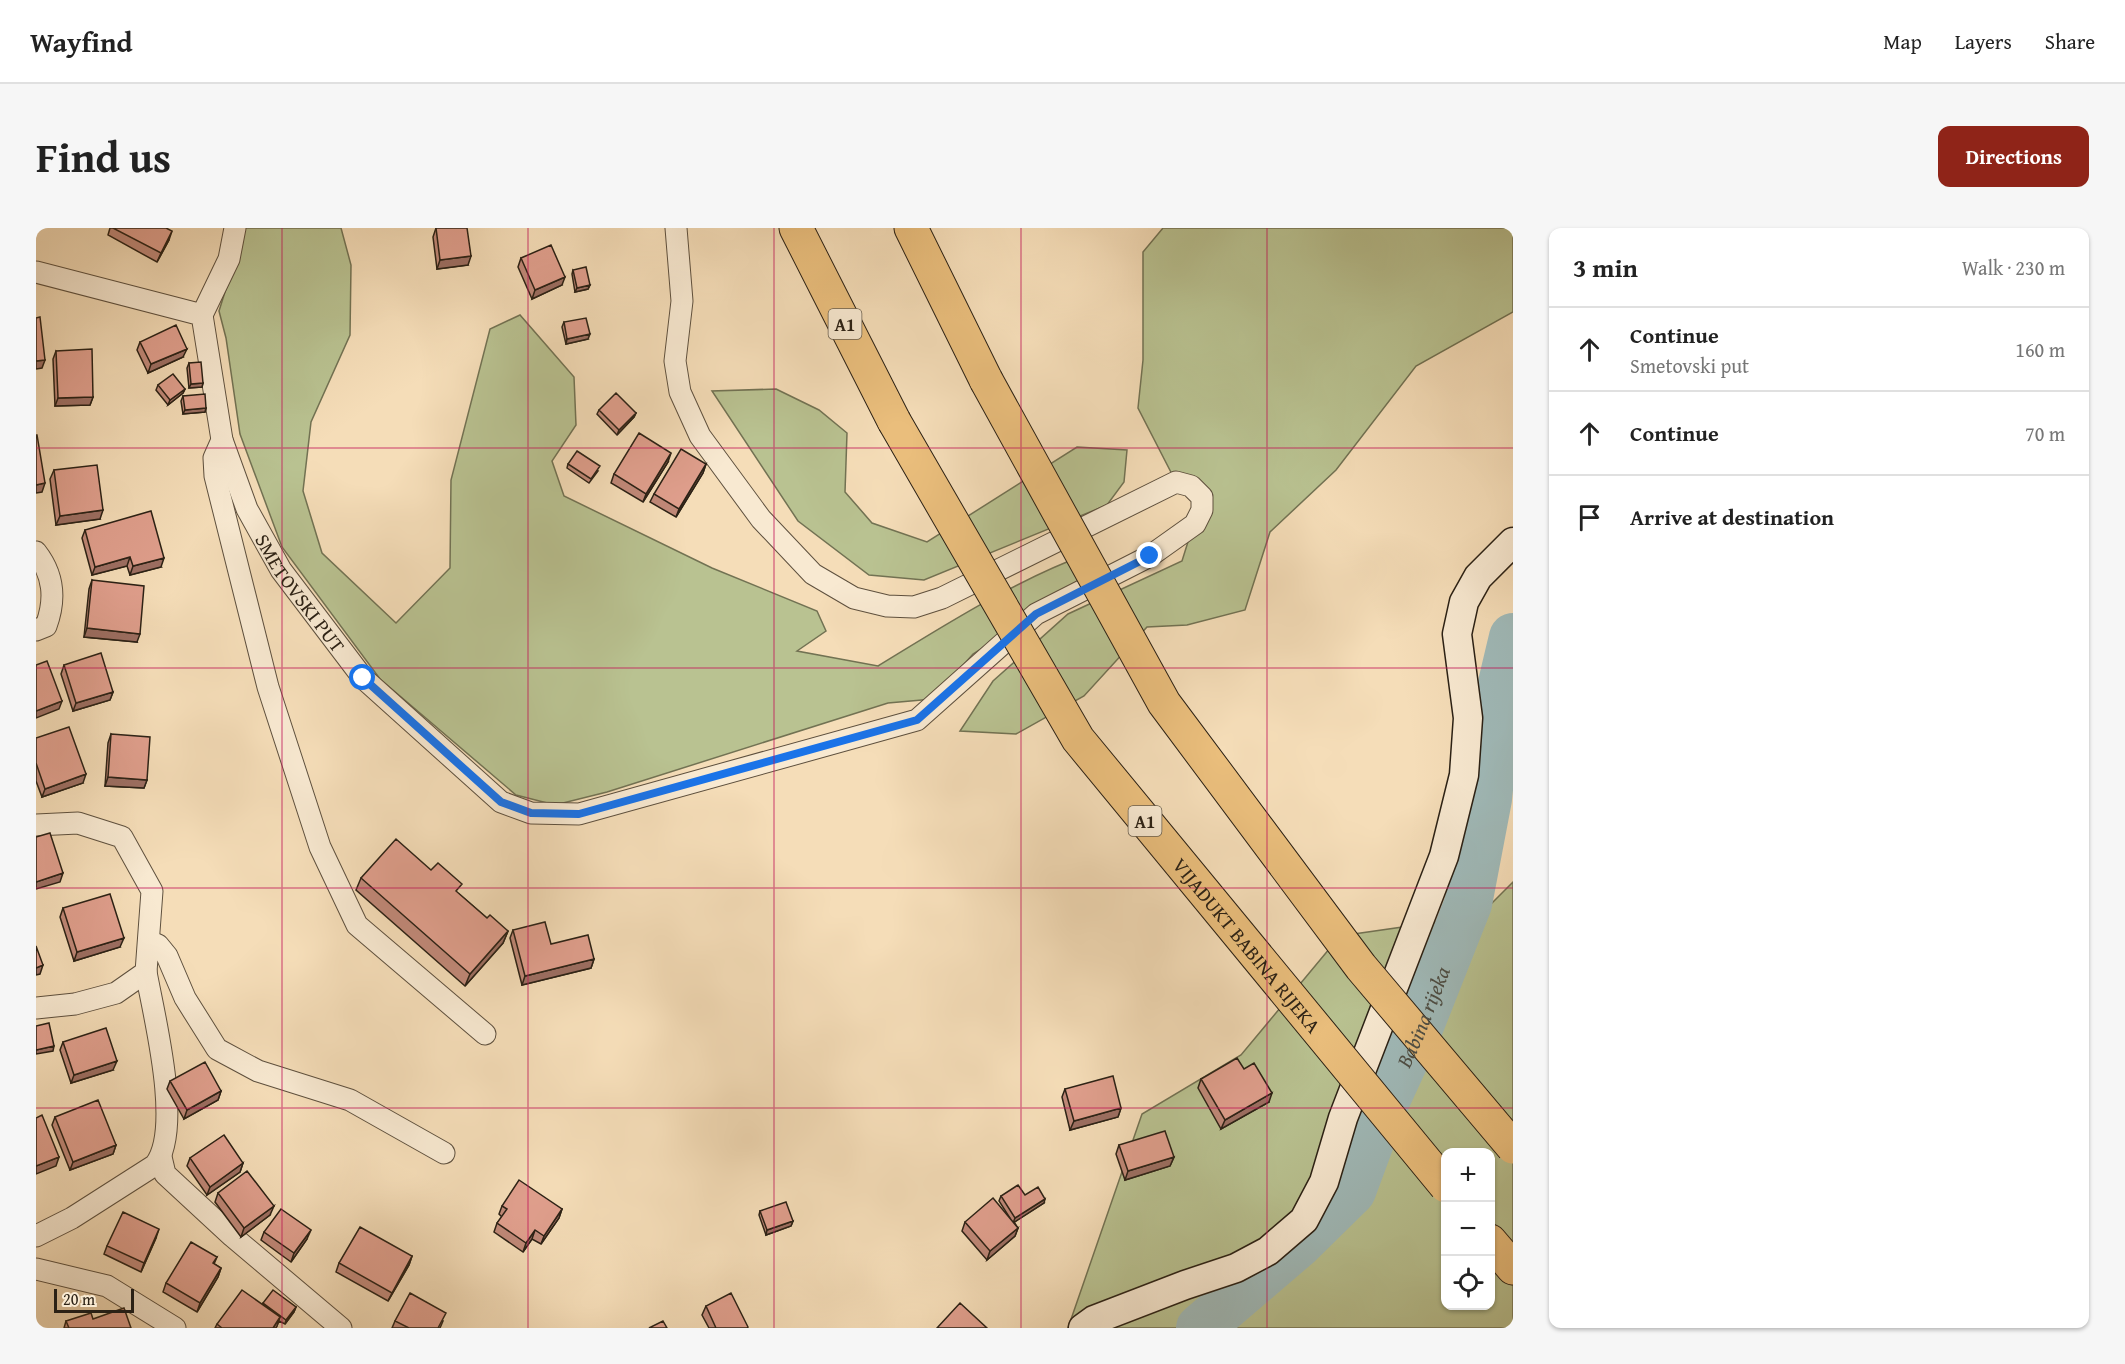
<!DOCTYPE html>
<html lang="en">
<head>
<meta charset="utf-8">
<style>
  :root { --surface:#fff; --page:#f6f6f6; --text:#222; --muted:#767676; --line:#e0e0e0; --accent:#8f2418 }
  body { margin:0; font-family:"Gentium Book Plus",serif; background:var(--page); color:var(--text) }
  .controls { position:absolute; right:18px; bottom:18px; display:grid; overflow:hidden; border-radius:12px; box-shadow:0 2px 4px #0004 }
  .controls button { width:54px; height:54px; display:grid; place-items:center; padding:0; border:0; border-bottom:2px solid var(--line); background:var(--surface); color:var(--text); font:30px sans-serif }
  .scale { position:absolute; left:18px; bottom:15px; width:80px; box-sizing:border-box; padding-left:6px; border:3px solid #2b2115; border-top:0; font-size:16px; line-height:21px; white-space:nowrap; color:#2b2115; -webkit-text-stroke:4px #f8e9d1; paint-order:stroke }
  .stop { position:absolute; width:18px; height:18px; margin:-14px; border:4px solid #1a73e8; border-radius:50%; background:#fff }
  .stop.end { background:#1a73e8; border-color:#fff; box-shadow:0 2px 6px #0008 }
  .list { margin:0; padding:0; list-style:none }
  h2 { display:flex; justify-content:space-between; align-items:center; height:78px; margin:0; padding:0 24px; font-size:26px }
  h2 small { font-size:20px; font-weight:400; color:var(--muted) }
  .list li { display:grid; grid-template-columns:39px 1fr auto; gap:18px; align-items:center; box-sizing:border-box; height:84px; padding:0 24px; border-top:2px solid var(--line) }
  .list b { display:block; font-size:22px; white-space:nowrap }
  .list p { margin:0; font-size:20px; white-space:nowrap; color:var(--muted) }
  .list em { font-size:20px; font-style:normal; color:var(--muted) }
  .icon { flex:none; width:33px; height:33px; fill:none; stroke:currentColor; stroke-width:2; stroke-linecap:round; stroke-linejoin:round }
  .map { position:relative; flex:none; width:1477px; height:1100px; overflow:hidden; border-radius:12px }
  header { display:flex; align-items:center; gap:36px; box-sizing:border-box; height:84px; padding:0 30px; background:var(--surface); border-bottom:2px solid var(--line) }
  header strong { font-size:28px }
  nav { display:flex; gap:33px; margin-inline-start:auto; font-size:21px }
  .intro { display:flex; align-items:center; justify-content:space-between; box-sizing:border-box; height:144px; padding:0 36px }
  h1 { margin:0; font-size:42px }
  .button { padding:15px 27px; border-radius:12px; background:var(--accent); color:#fff; font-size:21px; font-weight:700 }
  main { display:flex; gap:36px; padding:0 36px }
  aside { flex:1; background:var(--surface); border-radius:12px; box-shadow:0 2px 4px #0004 }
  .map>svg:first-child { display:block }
  .green { fill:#b9c291; stroke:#727253; stroke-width:1.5; fill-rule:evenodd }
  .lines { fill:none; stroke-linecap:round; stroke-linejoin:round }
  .river { stroke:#a0bab9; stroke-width:48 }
  .street-casing { stroke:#5e503e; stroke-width:23 }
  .secondary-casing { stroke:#2b2115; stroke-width:31 }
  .highway-casing { stroke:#2b2115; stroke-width:35 }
  .street { stroke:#f8e9d1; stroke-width:21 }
  .secondary { stroke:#f8e9d1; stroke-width:28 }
  .highway { stroke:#eabe7c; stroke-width:33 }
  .highway-bridge-casing { stroke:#2b2115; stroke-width:35; stroke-linecap:butt }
  .highway-bridge { stroke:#eabe7c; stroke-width:33 }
  .wall { fill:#c18979; stroke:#2b2115; stroke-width:1.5 }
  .shaded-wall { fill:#9d6f63; stroke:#2b2115; stroke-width:1.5 }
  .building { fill:#e09f8d; stroke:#2b2115; stroke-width:1.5 }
  .route { stroke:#1a73e8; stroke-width:8 }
  .grid { fill:none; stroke:#c2185b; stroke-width:1.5; stroke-opacity:0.55 }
  .labels { text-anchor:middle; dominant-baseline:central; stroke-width:4.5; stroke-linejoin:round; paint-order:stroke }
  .shield { fill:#f8e9d1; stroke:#685d4d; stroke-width:1.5 }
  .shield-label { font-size:18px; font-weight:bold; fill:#2b2115 }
  .street-label { font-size:20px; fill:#2b2115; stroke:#f8e9d1 }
  .water-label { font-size:21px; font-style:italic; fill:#4e4f46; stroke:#f8e9d1 }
</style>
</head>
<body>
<header>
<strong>Wayfind</strong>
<nav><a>Map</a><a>Layers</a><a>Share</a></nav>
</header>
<div class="intro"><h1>Find us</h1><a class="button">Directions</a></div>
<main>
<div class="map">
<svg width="1477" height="1100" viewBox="0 0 1477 1100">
  <rect width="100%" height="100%" fill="#f5ddb8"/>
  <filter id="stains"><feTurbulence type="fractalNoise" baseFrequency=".00333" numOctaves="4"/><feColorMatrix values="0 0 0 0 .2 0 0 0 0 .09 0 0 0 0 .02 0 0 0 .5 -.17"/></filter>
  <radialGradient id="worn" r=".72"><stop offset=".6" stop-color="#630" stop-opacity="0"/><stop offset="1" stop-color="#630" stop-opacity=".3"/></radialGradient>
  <path class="green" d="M209 0H305L315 37 314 107 275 194 267 263 286 325 360 395 414 340 415 252 454 101 484 87 538 149 540 197 516 233 528 268 676 340 781 383 790 403 761 423 842 438C909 397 978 353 1051 326L1065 343 937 426 897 471 852 475 571 564 519 577 480 567 344 451 246 319 204 206 190 110 183 83Z
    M1127 0H1477V84L1380 138 1300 242 1234 304 1209 382 1151 397 1111 399 1048 468 980 506 924 503 957 453 1032 386 1146 333 1166 269 1140 254 1102 180 1107 132V24Z
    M740 161 783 182 811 205 809 264 836 295 891 314 1041 219 1091 222 1088 254 1071 277 888 352 833 347 762 293 676 163Z
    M1477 654V1100H1032L1106 886 1205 827 1304 708 1443 688ZM1410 924H1454V1078H1410Z"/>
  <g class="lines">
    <path class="river" id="s1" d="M1164 1100 1261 1017 1316 963 1347 879 1381 805 1432 676 1452 571 1462 472 1477 409"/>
    <g class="street-casing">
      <g id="street">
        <path id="s2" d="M0 44 166 87 186 212 211 281 245 342 327 450 465 574 495 585 543 586 881 492 1000 386 1114 328 1159 296 1166 282V269L1155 258 1140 254 906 370 878 379 851 378 818 370 777 346 725 291 664 208 644 164 639 133 646 73 640 0"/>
        <path d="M166 87 193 31 199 0"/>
        <path d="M186 212 178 230 179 248 232 459 284 619 321 697 449 806"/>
        <path d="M0 324C18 347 20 371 10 398L0 402"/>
        <path d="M0 597 42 595 86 609 116 663 110 744 80 765 39 776 0 780"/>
        <path d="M113 713 122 717 131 728 149 770 181 821 222 843 314 872 408 925"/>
        <path d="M125 929 129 946 196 1008 305 1100"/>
        <path d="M0 1008 36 990 119 937C147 901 118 788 110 744"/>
        <path d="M0 1041 71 1058 139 1100"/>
      </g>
    </g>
    <g class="secondary-casing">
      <path id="secondary" d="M1047 1100 1058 1092 1149 1057 1200 1040 1232 1023 1268 992 1288 954 1307 890 1408 628 1428 547 1432 490 1421 406 1428 374 1442 349 1477 314"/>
    </g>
    <g class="highway-casing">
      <path id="highway" d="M760 0 858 193
        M875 0 950 152
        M1454 1013 1477 1040"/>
    </g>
    <use href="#street" class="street"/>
    <use href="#secondary" class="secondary"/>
    <use href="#highway" class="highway"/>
    <g class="highway-bridge-casing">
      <g id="highway-bridge">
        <path d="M950 152 1128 475 1325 739 1477 919"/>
        <path id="s3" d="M858 193 1042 511 1410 958"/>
      </g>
    </g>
    <use href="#highway-bridge" class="highway-bridge"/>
  </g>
  <path class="wall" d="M74 0H130L133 12 121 34 72 7Z
    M400 0 432 37 401 41 397 9Z
    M485 30 526 57 496 71 482 39Z
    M537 42 554 57 552 61 539 64 536 46Z
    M528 94 552 111 530 116 526 99Z
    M104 114 147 129 112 145 101 122Z
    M20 123 57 169 54 177 19 178 17 131Z
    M153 135 167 155 166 159 153 160 151 140Z
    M122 157 149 161 147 165 132 177 120 162Z
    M147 168 170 180 169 184 147 186 145 173Z
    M563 182 600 185 598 189 581 207 561 186Z
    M632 234 607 274 575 255 578 246Z
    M532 236 562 243 553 255 531 240Z
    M670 236 667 245 640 289 614 274 618 266Z
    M18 242 64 291 20 297 14 251Z
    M49 302 125 339 94 347 91 338 56 347 46 310Z
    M56 352 101 414 48 409 53 361Z
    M28 437 77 464 74 472 37 483 25 446Z
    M75 506 111 552 108 560 69 558 72 515Z
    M0 510 47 555 6 569 0 553Z
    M325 650 423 666 451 690 472 703 467 715 429 758 320 662Z
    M27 680 84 719 38 733 24 689Z
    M477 702 515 716 558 731 555 740 486 757 474 710Z
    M27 814 77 842 35 855 24 822Z
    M1208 841 1233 874 1185 901 1162 860 1165 851Z
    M134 853 185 863 182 872 148 891 131 861Z
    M1029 861 1085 880 1082 889 1034 902 1026 869Z
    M19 889 80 917 77 926 34 942 16 897Z
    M1083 917 1138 929 1134 938 1089 952 1080 926Z
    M154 930 207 935 204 944 171 967 151 938Z
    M182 965 234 987 205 1009 179 974Z
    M989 967 1008 975 978 994 982 1000 979 1008 951 1032 926 1003 929 994 974 990 963 973 965 968Z
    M466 978 526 981 523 990 505 1016 496 1011 487 1024 458 1004 461 995 466 989 463 986Z
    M724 983 757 993 755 998 730 1007 723 987Z
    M228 1004 271 1011 255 1034 225 1012Z
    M120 1010 105 1044 68 1026 71 1018Z
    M376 1028 373 1037 352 1073 300 1044 303 1035Z
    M181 1029 178 1036 185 1040 182 1049 161 1084 127 1064 130 1055Z
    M227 1075 260 1079 258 1084 249 1096 243 1093 240 1100H179L181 1096 227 1077Z
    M670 1078 712 1100H673L666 1087Z
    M57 1091 95 1100H28L30 1093Z
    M359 1093H407L404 1100H356Z"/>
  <path class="shaded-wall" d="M136 3 133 12 121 34 125 25Z
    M435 28 432 37 401 41 404 32Z
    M529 49 526 57 496 71 499 62Z
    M554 57 552 61 539 64 541 60Z
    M554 106 552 111 530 116 531 111Z
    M151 121 147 129 112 145 115 136Z
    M9 132 6 140 0 141V133Z
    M167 155 166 159 153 160 155 156Z
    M149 161 147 165 132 177 134 172Z
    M57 169 54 177 19 178 22 170Z
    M170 180 169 184 147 186 149 182Z
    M600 185 598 189 581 207 583 202Z
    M635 225 632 234 607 274 610 266Z
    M670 236 667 245 640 289 643 281Z
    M9 255 6 264 0 265V257Z
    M67 282 64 291 20 297 24 288Z
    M94 329 91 338 56 347 59 339Z
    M128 330 125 339 94 347 97 338Z
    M51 400 104 406 101 414 48 409Z
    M77 464 74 472 37 483 40 475Z
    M26 473 23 481 0 490V483Z
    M50 546 47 555 6 569 9 561Z
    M72 549 111 552 108 560 69 558Z
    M27 645 24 654 0 661V654Z
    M472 703 467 715 429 758 434 746Z
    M88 710 84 719 38 733 41 724Z
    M558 731 555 740 486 757 489 748Z
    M7 737 4 746 0 747V740Z
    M18 818 17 823 0 826V822Z
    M81 833 77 842 35 855 38 847Z
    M185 863 182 872 148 891 151 882Z
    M1236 865 1233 874 1185 901 1189 892Z
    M1085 880 1082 889 1034 902 1038 893Z
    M80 917 77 926 34 942 37 934Z
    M23 929 20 938 0 946V938Z
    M1138 929 1134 938 1089 952 1092 943Z
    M207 935 204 944 171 967 174 959Z
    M1009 971 1008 975 977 995 979 990Z
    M238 978 234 987 205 1009 208 1000Z
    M526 981 523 990 505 1016 508 1008Z
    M757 993 755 998 730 1007 731 1002Z
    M982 1000 979 1008 951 1032 954 1023Z
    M123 1001 120 1010 105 1044 108 1035Z
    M275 1002 271 1011 255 1034 258 1025Z
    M499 1002 496 1011 487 1024 490 1015Z
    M376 1028 373 1037 352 1073 356 1065Z
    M185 1040 182 1049 161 1084 164 1075Z
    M260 1079 258 1084 249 1096 250 1092Z
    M244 1089 241 1098 240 1100H237Z"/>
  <path class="building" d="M77 0H130L136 3 125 25Z
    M400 0H431L435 28 404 32Z
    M515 17 529 49 499 62 485 30Z
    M550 39 554 57 541 60 537 42Z
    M4 89 9 132 0 133V90Z
    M550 90 554 106 531 111 528 94Z
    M140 97 151 121 115 136 104 114Z
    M56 121 57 169 22 170 20 123Z
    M165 134 167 155 155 156 153 135Z
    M137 146 149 161 134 172 122 157Z
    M580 165 600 185 583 202 563 182Z
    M169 166 170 180 149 182 147 168Z
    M603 205 635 225 610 266 578 246Z
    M0 207H1L9 255 0 257Z
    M645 221 670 236 643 281 618 266Z
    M541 223 564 238 555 251 532 236Z
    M61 237 67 282 24 288 18 242Z
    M115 283 128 330 97 338 94 329 59 339 49 302Z
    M56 352 108 358 104 406 51 400Z
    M65 425 77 464 40 475 28 437Z
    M11 433 26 473 0 483V437Z
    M33 499 50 546 9 561 0 535V510Z
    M75 506 114 509 111 552 72 549Z
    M14 605 27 645 0 654V609Z
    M360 611 395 642 402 635 426 656 420 663 451 690 454 687 472 703 434 746 325 650Z
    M74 666 88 710 41 724 27 680Z
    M509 694 515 716 552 707 558 731 489 748 477 702Z
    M0 718 7 737 0 740Z
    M13 795 18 818 0 822V798Z
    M70 800 81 833 38 847 27 814Z
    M1201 830 1208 841 1218 835 1236 865 1189 892 1165 851Z
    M169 834 185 863 151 882 134 853Z
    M1077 848 1085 880 1038 893 1029 861Z
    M62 872 80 917 37 934 19 889Z
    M6 887 23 929 0 938V890Z
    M1129 903 1138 929 1092 943 1083 917Z
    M188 907 207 935 174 959 154 930Z
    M211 943 238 978 208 1000 182 965Z
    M483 952 526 981 508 1008 499 1002 490 1015 461 995 471 981 466 978Z
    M982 957 989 967 1002 959 1009 971 979 990 965 968Z
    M957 970 982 1000 954 1023 929 994Z
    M750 974 757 993 731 1002 724 983Z
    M245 981 275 1002 258 1025 228 1004Z
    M87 984 123 1001 108 1035 71 1018Z
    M324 999 376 1028 356 1065 303 1035Z
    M155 1014 181 1029 177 1035 185 1040 164 1075 130 1055Z
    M206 1062 244 1089 237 1100H186L181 1096Z
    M237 1062 260 1079 250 1092 227 1075Z
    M374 1065 410 1085 402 1100H373L359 1093Z
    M695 1065 712 1099 711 1100H680L670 1078Z
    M924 1075 951 1100H901Z
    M88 1080 95 1100H33L30 1093 55 1085 57 1091Z
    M627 1093 631 1100H613Z"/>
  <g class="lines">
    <path class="route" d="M327 450 465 574 495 585 543 586 881 492 1000 386 1114 328"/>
  </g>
  <path class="grid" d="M246 0V1100M492 0V1100M738 0V1100M985 0V1100M1231 0V1100M0 220H1477M0 440H1477M0 660H1477M0 880H1477"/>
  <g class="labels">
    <g class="shield">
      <rect x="792.5" y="81" width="33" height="30" rx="4.5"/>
      <rect x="1092.5" y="578" width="33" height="30" rx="4.5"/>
    </g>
    <g class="shield-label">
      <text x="809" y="96">A1</text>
      <text x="1109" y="593">A1</text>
    </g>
    <g class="street-label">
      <text stroke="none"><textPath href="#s2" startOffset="471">SMETOVSKI PUT</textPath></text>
      <text stroke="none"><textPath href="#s3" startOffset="634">VIJADUKT BABINA RIJEKA</textPath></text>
    </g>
    <g class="water-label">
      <text stroke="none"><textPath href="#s1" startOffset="393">Babina rijeka</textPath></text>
    </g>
  </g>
  <rect width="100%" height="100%" filter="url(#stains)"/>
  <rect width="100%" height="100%" fill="url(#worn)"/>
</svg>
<div class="controls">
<button>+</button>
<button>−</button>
<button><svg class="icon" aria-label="locate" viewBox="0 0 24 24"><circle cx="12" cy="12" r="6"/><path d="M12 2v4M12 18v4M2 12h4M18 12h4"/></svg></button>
</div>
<div class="scale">20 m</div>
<div class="stop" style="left:327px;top:450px"></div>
<div class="stop end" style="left:1114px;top:328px"></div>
</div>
<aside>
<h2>3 min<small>Walk · 230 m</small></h2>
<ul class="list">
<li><svg class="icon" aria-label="ahead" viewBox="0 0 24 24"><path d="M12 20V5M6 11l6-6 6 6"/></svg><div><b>Continue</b><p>Smetovski put</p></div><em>160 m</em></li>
<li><svg class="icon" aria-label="ahead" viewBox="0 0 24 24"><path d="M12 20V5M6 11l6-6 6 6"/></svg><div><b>Continue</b></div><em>70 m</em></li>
<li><svg class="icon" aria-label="arrive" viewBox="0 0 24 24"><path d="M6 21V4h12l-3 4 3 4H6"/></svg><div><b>Arrive at destination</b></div></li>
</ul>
</aside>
</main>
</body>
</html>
